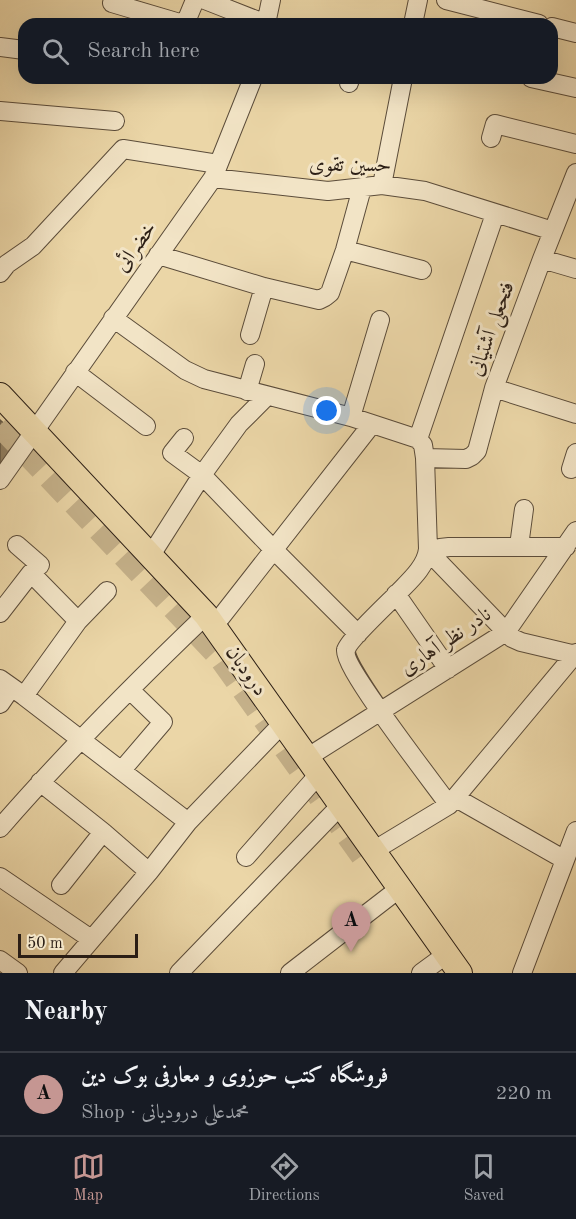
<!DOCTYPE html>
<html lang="en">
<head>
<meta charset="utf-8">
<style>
  :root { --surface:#171b24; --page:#20242c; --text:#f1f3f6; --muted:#9ea1a6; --line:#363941; --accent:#c59692 }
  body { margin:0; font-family:"Old Standard TT",Amiri,serif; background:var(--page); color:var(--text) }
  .scale { position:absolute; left:18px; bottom:15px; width:120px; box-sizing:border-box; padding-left:6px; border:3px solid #2b1e15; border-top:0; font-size:16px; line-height:21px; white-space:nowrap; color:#2b1e15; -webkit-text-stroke:4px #f2e4c6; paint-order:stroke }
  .you { position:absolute; left:327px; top:411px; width:21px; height:21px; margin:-15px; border:4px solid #fff; border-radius:50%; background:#1a73e8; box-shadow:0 0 0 9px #1a73e833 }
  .badge { display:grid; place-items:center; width:39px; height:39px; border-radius:50%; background:var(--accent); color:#111; font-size:20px; font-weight:700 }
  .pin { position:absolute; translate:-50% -50px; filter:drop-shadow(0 2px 3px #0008) }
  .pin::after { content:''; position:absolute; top:32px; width:21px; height:18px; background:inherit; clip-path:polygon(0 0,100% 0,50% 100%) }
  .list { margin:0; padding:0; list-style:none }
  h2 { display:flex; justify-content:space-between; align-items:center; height:78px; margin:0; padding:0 24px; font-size:26px }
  h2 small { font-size:20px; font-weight:400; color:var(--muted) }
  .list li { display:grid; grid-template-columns:39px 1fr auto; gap:18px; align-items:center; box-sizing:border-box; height:84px; padding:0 24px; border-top:2px solid var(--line) }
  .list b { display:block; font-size:22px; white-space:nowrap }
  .list p { margin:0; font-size:20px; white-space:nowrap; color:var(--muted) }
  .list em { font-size:20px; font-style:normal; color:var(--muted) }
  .icon { flex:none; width:33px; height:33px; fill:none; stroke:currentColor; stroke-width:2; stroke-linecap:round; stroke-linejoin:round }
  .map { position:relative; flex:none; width:576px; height:973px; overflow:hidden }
  .search { position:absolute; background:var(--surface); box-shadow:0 6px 24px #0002; left:18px; right:18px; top:18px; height:66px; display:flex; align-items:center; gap:15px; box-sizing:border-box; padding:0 21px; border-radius:18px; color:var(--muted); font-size:22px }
  .sheet { height:162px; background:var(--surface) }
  nav { display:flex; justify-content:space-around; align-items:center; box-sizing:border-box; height:84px; border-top:2px solid var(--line); background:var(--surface); font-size:16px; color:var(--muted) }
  nav a { display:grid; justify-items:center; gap:3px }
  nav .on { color:var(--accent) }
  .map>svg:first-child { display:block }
  .building { fill:#8f7e61; stroke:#645844; stroke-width:1.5 }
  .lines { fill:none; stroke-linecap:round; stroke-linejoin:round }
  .major-tunnel { stroke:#c5b18a; stroke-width:24; stroke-dasharray:24 12; stroke-linecap:butt }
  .minor-casing { stroke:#5b4c3a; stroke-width:20 }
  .major-casing { stroke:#2b1e15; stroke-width:26 }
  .minor { stroke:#f2e4c6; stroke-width:18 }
  .major { stroke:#ebd6a7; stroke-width:24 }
  .labels { text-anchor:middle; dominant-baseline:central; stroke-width:6; stroke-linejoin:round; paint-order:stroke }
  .street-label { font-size:21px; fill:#2b1e15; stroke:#f2e4c6 }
</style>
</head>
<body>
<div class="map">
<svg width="576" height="973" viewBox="0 0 576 973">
  <rect width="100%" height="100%" fill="#ebd6a7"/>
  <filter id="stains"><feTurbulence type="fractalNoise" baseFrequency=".00333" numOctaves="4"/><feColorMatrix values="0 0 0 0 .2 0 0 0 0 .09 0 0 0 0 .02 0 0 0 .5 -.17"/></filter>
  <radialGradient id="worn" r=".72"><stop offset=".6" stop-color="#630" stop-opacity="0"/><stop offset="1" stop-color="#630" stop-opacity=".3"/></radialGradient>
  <path class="building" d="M0 420 11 430 16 443 0 465Z"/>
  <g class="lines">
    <path class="major-tunnel" d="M0 425 220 657 364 858"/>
    <g class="minor-casing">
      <path id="minor" d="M113 0 112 3 183 24
        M205 0 266 24
        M446 0 539 24
        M185 24 195 0
        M266 24 271 0
        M413 24 418 0
        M552 27 576 33
        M0 47 24 50
        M531 78 576 88
        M349 83 350 78
        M0 111 115 121
        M491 138 495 124 576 144
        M213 178 328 191 382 185 425 191 553 231
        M382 185 403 78
        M345 250 422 270
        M158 255 264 287 319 300 325 297 330 293 345 250 362 188
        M542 259 576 269
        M0 273 7 264 33 246 123 149 218 164
        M113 318 185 370 204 379 351 417 418 439 423 445 425 458 428 549C426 568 407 583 395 596 386 605 348 641 346 650 342 666 434 784 449 805
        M250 335 264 287
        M75 372 146 426
        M494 388 576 414
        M247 391 255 364
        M351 417 380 320
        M184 438 172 453 202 475 274 550 358 634
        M418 439 495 214
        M425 458 466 459 472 456 477 451 494 388 542 259 576 173
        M571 469 576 453
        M0 480 213 178 253 78
        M17 545 40 565 31 573 78 621
        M519 546 524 509
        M431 554 512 638 521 642 576 655
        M151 555 202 475 239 424 267 396
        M427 556 440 548 449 547H566
        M396 594 448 669
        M0 613 31 573
        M214 626 372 424
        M0 679 24 696 188 822
        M24 696 78 621 107 591
        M0 704 11 688
        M308 757 506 632 576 531
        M122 770 163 722 130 690
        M40 782 103 832 149 872
        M456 798 565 860
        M0 828C65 753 135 683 206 615
        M373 851 449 805 576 653
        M246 857 319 774
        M0 877 91 939
        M61 885 103 832
        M0 960 18 973
        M63 973 149 872 188 822 283 723
        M179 973 341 805
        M290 973 400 888
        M421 973 447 954
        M522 973 576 831"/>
    </g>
    <g class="major-casing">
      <path id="major" d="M0 395 206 615 460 973"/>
    </g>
    <use href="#minor" class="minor"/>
    <use href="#major" class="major"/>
  </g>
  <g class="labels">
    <g class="street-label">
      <text x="350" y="165">حسین تقوی</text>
      <text transform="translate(136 247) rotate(-54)">خضرائی</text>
      <text transform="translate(492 329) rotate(-70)">فتحعلی آشتیانی</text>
      <text transform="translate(446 642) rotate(-34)">نادر نظر آهاری</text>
      <text transform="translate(246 671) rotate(55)">درودیان</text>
    </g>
  </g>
  <rect width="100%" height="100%" filter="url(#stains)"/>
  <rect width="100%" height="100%" fill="url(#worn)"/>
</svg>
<div class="scale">50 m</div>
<div class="you"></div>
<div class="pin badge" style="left:351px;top:952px">A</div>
<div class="search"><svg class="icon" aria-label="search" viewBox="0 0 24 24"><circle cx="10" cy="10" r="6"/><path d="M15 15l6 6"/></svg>Search here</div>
</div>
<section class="sheet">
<h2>Nearby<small></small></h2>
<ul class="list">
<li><span class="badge">A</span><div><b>فروشگاه کتب حوزوی و معارفی بوک دین</b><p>Shop · محمدعلی درودیانی</p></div><em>220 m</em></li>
</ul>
</section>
<nav>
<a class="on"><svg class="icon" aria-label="map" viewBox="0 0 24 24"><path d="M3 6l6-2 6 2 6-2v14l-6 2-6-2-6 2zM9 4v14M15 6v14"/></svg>Map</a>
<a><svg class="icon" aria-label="directions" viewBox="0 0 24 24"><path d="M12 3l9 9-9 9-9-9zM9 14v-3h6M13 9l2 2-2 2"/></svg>Directions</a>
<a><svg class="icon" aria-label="saved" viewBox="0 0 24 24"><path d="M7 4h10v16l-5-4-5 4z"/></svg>Saved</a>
</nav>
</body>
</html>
